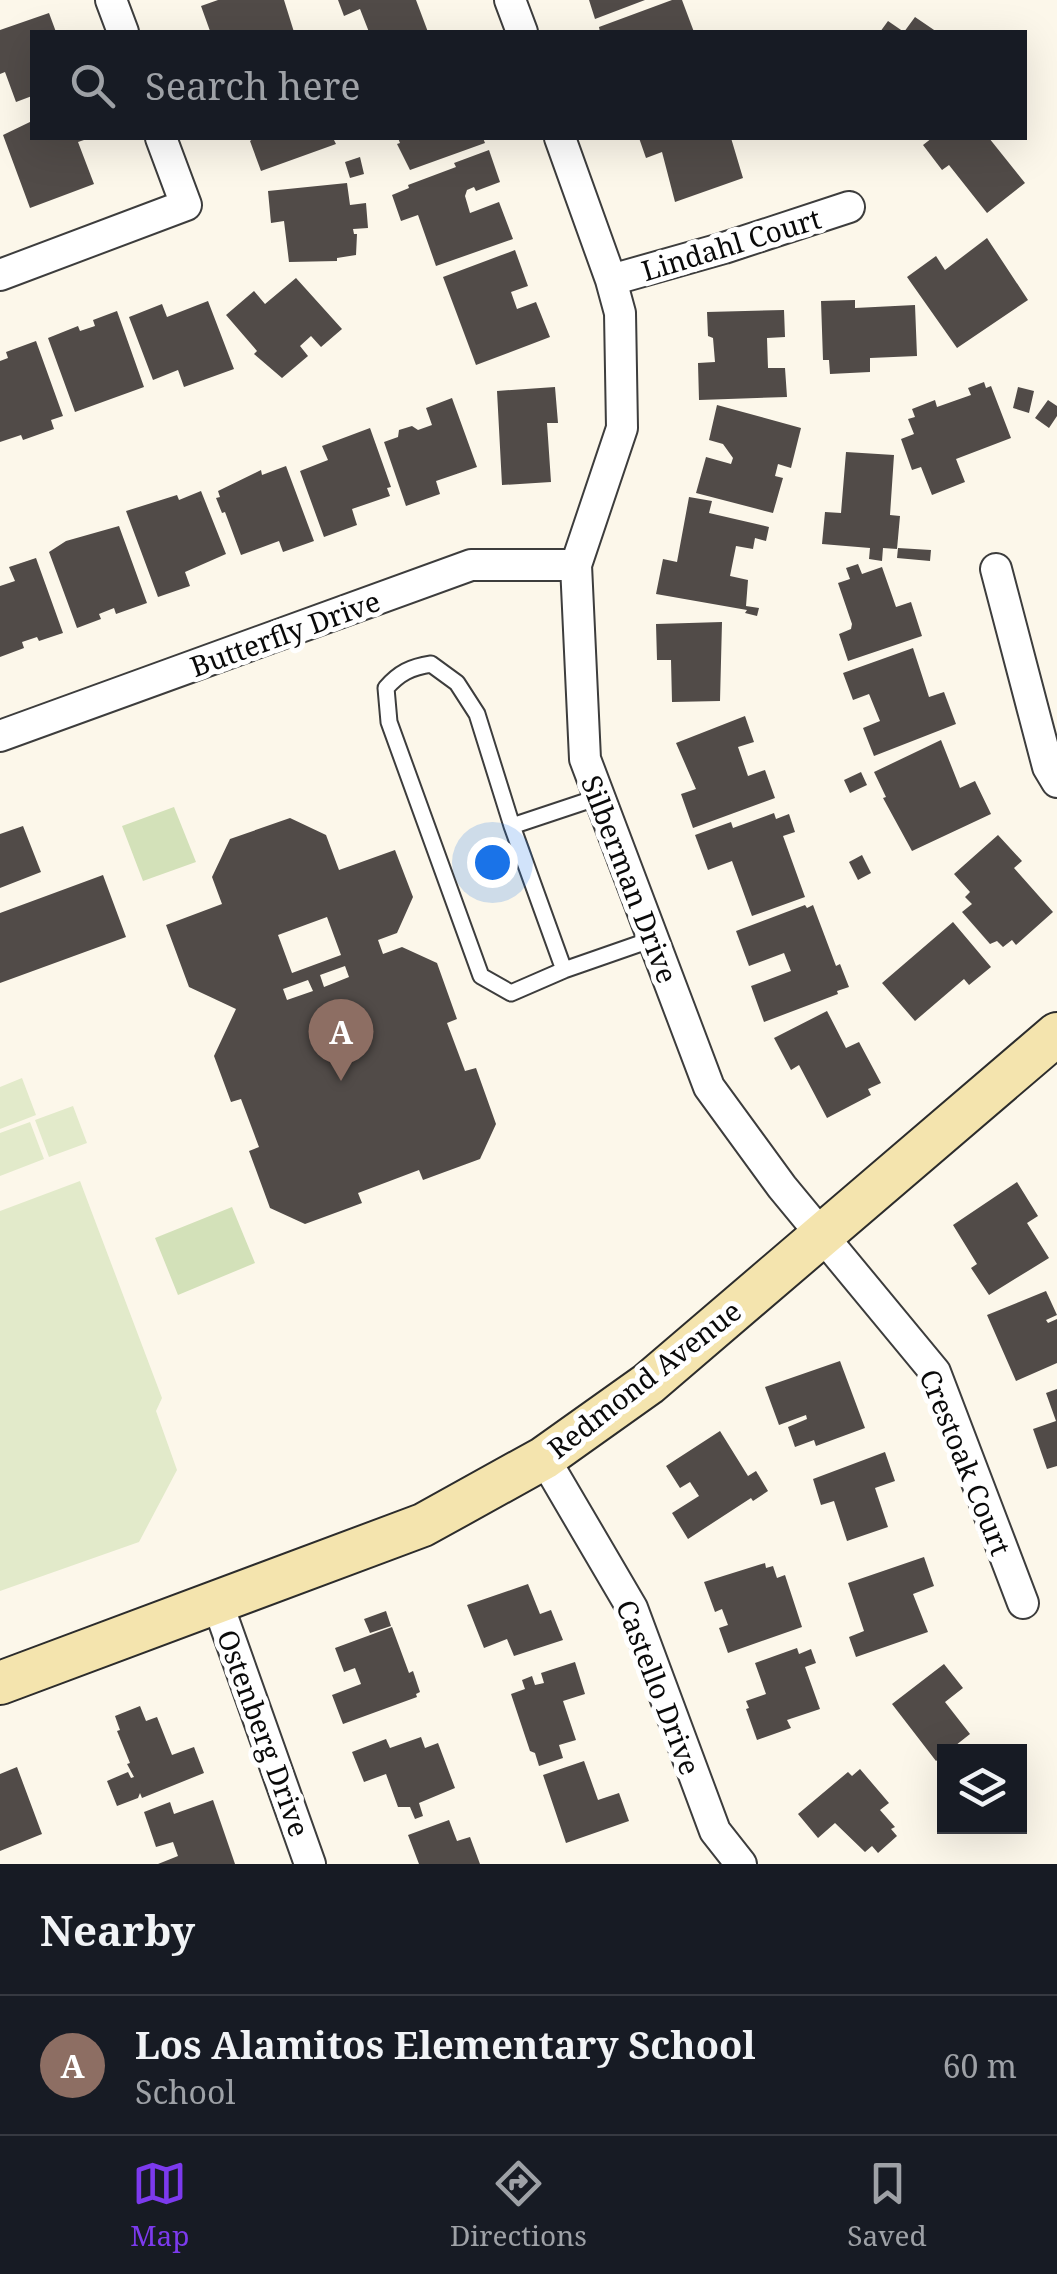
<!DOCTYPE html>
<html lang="en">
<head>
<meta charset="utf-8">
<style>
  :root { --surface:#171b24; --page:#20242c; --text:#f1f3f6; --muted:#9ea1a6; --line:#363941; --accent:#7c3aed }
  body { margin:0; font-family:"Noto Serif",serif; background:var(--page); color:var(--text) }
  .controls { position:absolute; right:30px; bottom:30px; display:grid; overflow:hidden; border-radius:0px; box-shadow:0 10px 40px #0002 }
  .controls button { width:90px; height:90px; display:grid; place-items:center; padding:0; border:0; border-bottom:2px solid var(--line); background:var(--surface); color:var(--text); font:50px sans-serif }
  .you { position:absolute; left:492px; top:862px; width:35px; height:35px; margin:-25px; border:8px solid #fff; border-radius:50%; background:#1a73e8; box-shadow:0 0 0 15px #1a73e833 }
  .badge { display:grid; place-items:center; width:65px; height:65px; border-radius:50%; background:var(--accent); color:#fff; font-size:32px; font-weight:700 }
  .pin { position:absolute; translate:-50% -82px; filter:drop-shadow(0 2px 5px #0008) }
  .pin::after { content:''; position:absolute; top:52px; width:35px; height:30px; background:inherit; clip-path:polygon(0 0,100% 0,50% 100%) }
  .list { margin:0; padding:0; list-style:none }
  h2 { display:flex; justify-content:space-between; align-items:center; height:130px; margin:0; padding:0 40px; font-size:42px }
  h2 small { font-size:32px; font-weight:400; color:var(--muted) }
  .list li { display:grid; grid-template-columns:65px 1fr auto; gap:30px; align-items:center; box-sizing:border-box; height:140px; padding:0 40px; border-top:2px solid var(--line) }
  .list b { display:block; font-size:38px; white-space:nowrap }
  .list p { margin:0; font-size:32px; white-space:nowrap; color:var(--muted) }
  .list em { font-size:32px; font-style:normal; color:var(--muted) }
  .icon { flex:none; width:55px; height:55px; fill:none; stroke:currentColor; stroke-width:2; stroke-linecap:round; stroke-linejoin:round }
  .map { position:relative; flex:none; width:1057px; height:1864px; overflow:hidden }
  .search { position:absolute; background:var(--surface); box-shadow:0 10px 40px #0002; left:30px; right:30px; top:30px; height:110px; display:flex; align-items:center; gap:25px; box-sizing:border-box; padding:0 35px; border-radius:0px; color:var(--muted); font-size:38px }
  .sheet { height:270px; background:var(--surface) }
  nav { display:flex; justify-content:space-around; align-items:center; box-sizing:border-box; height:140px; border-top:2px solid var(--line); background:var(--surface); font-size:28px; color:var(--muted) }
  nav a { display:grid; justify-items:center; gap:5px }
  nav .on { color:var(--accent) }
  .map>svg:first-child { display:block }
  .green { fill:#d3e1b9 }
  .pitch { fill:#e2eaca }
  .building { fill:#514b48; fill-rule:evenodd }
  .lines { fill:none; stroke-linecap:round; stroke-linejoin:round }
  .lane-casing { stroke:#3d3d3d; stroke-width:19 }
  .street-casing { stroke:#3d3d3d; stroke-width:34 }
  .secondary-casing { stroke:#2c2c2c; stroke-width:46 }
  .lane { stroke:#fff; stroke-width:15 }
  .street { stroke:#fff; stroke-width:30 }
  .secondary { stroke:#f4e4ae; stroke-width:42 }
  .labels { text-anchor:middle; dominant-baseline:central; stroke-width:10; stroke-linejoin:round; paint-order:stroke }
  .street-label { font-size:28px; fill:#0a0a0a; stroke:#fff }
</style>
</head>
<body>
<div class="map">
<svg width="1057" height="1864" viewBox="0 0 1057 1864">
  <rect width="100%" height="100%" fill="#fcf7ea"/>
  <path class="green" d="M174 807 196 862 143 881 122 826Z
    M232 1207 255 1263 178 1295 155 1238Z"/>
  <path class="pitch" d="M22 1078 36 1115 0 1129V1087Z
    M73 1106 87 1143 49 1157 35 1120Z
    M30 1122 44 1159 0 1176V1133Z
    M80 1181 162 1398 156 1411 177 1470 139 1542 0 1591V1211Z"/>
  <path class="building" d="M218 0H284L294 32 210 31 201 6Z
    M338 0H416L428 32H369L360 9 344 16Z
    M589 0H645L595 19Z
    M672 0H682L694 32H600L599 27Z
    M49 13 56 32H32V96L16 102 5 72 0 74V30Z
    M915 17 937 32H880L888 21 904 32Z
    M32 121V138H90L78 142 94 184 30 208 3 135Z
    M254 138H333L336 144 261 171 250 141Z
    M398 138H483L485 143 410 170 397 144 400 143Z
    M639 138H731L743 178 675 202 662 152 646 158Z
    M932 138H989L1025 183 987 213 949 165 942 170 923 145Z
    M489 150 500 182 476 191 474 187 467 190 465 196 470 213 499 202 513 239 436 266 418 215 401 221 392 195 409 188 408 185 456 167 454 163Z
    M360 157 364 174 350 178 345 162Z
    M347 183 350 205 366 203 368 228 353 229 354 234H357L356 255 337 258V261L289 262 284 221 271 223 268 191Z
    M987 238 1028 300 957 348 907 277 936 256 945 270Z
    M515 250 528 286 511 292 517 309 536 302 550 337 476 365 443 277Z
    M296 278 342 329 321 347 311 336 300 346 308 356 282 378 254 354 257 351 226 315 254 291 265 304Z
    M855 300V308L915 305 917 356 870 358V372L830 374 829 360H823L821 301Z
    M208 301 234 369 184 387 178 370 153 380 129 317 162 304 167 317Z
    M784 310 785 337 767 338 768 368H785L787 397 699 400 698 363 715 362 713 338 708 336 707 312Z
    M117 311 144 387 75 412 48 338 78 326 80 331 95 326 93 320Z
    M36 341 63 416 51 420 54 429 23 440 21 435 0 442V361L8 358 6 352Z
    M984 382 986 388 991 386 1011 438 956 459 965 482 932 495 921 467 912 470 901 439 914 434 908 419 915 417 912 409 935 400 937 407 971 395 968 388Z
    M555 387 558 423H547L551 482 502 485 497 391Z
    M1018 387 1034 391 1029 413 1013 408Z
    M452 398 477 467 436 481 440 494 406 506 384 442 398 437 399 430 412 426 418 430 432 425 426 408Z
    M1048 400 1057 406V416L1049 428 1035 418Z
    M717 405 801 428 791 468 778 464 775 476 783 478 773 513 696 493 706 457 731 464 733 458 723 444 709 440Z
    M370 428 391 487 387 488 390 496 352 509 357 525 324 537 300 471 328 460 322 446Z
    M846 452 894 455 890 515 900 516 897 549 883 548 882 561 869 559 870 548 822 544 825 512 841 513Z
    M286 466 314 541 283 552 279 541 241 555 225 512 222 513 216 498 220 497 218 491 261 470 262 475Z
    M201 491 226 554 185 572 190 586 158 597 126 511 177 495 179 500Z
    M689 497 712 501 709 513 769 527 766 541 755 538 753 549 736 546 730 576 748 580 746 606 759 608 757 616 745 613 747 610 656 594 663 559 677 562Z
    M119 526 147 603 116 614 114 608 99 614 101 619 77 628 49 552 66 541Z
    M898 548 931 550 930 561 897 558Z
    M36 558 63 633 39 641 37 637 22 642 24 648 0 657V586L15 581 9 567Z
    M858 564 862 574 882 567 896 607 911 602 922 636 848 661 839 634 851 629 852 624 838 583 850 579 846 568Z
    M722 622 720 701 672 702 671 660H657L656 624Z
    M913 648 929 697 944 692 956 724 874 756 863 728 880 721 869 694 853 700 843 673Z
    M745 716 754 742 738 747 748 776 765 770 775 798 693 828 681 794 696 789 676 743Z
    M941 740 960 788 975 781 991 814 912 851 883 798 886 797 874 772Z
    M861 772 867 785 850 793 844 780Z
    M774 813 776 819 789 814 795 832 783 836 805 897 752 916 732 861 708 870 695 835 731 822 733 828Z
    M290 818 326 835 339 870 395 850 413 897 397 933 378 940 383 954 402 947 437 963 457 1019 447 1023 465 1071 476 1068 496 1124 480 1159 423 1180 419 1170 358 1193 362 1203 305 1224 270 1208 249 1151 259 1147 241 1099 231 1102 214 1056 236 1009 189 987 166 925 222 904 212 877 230 839ZM327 917 341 955 292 973 278 935ZM345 966 349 977 324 987 320 975ZM308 980 313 991 287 1000 283 989Z
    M23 826 41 872 0 888V834Z
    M998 835 1022 861 1014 868 1053 912 1016 945 1012 940 1003 947 997 941 990 944 962 912 972 904 965 897 970 892 954 874Z
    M862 855 871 873 858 880 849 862Z
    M103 875 126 937 0 983V913Z
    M805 905 807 908 813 905 836 966 840 964 849 987 837 991 838 994 764 1022 751 986 791 971 784 953 749 966 736 931Z
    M953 922 991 967 969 985 964 979 915 1021 882 983Z
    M827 1011 846 1048 859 1042 881 1083 868 1089 871 1095 827 1118 799 1065 791 1070 774 1038Z
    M1017 1182 1038 1216 1027 1223 1049 1258 989 1295 971 1268 977 1264 953 1225Z
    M1046 1291 1057 1315 1046 1320 1048 1323 1057 1319V1363L1016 1381 987 1315Z
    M840 1361 865 1428 816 1446 814 1440 795 1447 788 1427 807 1419 806 1415 779 1425 765 1387Z
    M1057 1389V1466L1047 1469 1033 1429 1056 1421 1046 1393Z
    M720 1431 748 1476 756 1471 768 1491 753 1501 751 1498 688 1539 672 1513 699 1496 690 1482 680 1488 666 1466Z
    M885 1452 895 1481 875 1488 888 1527 847 1541 834 1501 821 1505 813 1479Z
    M924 1557 934 1586 913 1594 928 1632 856 1657 849 1637 864 1631 848 1583Z
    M765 1563 766 1568 773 1566 777 1578 785 1575 802 1627 728 1653 719 1628 728 1625 722 1609 715 1612 704 1582Z
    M528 1584 540 1614 551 1610 563 1640 514 1656 507 1639 484 1648 467 1605Z
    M386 1611 391 1626 370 1633 364 1619Z
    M392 1627 409 1673 413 1671 420 1692 416 1694 417 1697 343 1724 332 1695 361 1684 355 1668 344 1672 335 1648Z
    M797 1648 799 1654 811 1649 816 1663 805 1667 820 1709 787 1720 791 1728 757 1740 746 1709 749 1708 746 1701 766 1694 755 1663Z
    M575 1662 585 1694 563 1701 576 1740 559 1745 563 1758 539 1766 535 1753 530 1751 511 1694 525 1689 522 1680 532 1676 535 1685 544 1683 541 1673Z
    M944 1664 963 1688 945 1702 970 1734 936 1761 892 1704Z
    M140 1706 146 1721 157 1717 172 1755 194 1747 204 1773 142 1798 140 1793 138 1798 117 1806 107 1781 128 1772 131 1778 134 1777 127 1764 130 1763 117 1731 120 1730 115 1716Z
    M421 1737 425 1748 438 1743 455 1788 419 1803 423 1816 415 1819 410 1807H398L386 1774 364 1782 352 1752 386 1739 390 1748Z
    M584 1761 598 1800 619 1793 629 1821 566 1843 543 1775Z
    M17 1767 42 1834 0 1851V1774Z
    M860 1769 889 1803 880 1810 895 1827 891 1829 897 1836 878 1853 872 1846 865 1852 835 1823 818 1838 798 1814 848 1772 852 1776Z
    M213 1800 235 1864H158L178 1856 173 1842 156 1847 144 1812 170 1802 174 1814Z
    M449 1820 457 1841 470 1837 480 1864H419L408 1835Z"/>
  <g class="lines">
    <g class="lane-casing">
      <path id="lane" d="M599 797 512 826 564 970 653 939
        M512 826 477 714 457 683 431 664C411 667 399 673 386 688L389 722 481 976 511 993 564 970"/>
    </g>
    <g class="street-casing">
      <path id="street" d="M111 0 123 32
        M510 0 522 32
        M560 138 611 280 620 313 622 428 576 565 585 759 709 1087 782 1187 935 1372 1023 1603
        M0 275 186 205 161 138
        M611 280 724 248 849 207
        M996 569 1048 767 1057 782
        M0 736 471 565H576
        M544 1458 632 1608 715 1831 741 1864
        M217 1602 310 1864"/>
    </g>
    <g class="secondary-casing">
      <path id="secondary" d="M0 1683 423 1525 544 1458 648 1384 1057 1034"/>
    </g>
    <use href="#lane" class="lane"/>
    <use href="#street" class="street"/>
    <use href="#secondary" class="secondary"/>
  </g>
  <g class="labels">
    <g class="street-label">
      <text transform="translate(731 244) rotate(-17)">Lindahl Court</text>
      <text transform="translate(285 633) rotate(-20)">Butterfly Drive</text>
      <text transform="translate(630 879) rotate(69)">Silberman Drive</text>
      <text transform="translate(644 1379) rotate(-38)">Redmond Avenue</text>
      <text transform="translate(966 1462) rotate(68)">Crestoak Court</text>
      <text transform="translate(659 1687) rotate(69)">Castello Drive</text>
      <text transform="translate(264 1733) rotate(70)">Ostenberg Drive</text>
    </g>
  </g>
</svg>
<div class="controls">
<button><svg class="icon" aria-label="layers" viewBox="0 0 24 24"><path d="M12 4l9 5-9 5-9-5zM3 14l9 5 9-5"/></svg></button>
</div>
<div class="you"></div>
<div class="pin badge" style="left:341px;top:1081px;background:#8d6e63">A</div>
<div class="search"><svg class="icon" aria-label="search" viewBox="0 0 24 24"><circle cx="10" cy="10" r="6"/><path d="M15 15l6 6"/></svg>Search here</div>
</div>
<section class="sheet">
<h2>Nearby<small></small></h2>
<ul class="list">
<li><span class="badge" style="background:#8d6e63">A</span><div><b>Los Alamitos Elementary School</b><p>School</p></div><em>60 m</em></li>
</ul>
</section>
<nav>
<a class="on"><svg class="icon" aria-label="map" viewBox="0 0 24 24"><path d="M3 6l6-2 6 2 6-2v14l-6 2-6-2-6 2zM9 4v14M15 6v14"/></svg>Map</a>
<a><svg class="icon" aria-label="directions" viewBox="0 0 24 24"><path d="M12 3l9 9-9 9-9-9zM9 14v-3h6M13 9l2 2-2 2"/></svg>Directions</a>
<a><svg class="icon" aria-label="saved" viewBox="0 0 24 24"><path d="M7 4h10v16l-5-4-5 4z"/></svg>Saved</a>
</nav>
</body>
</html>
